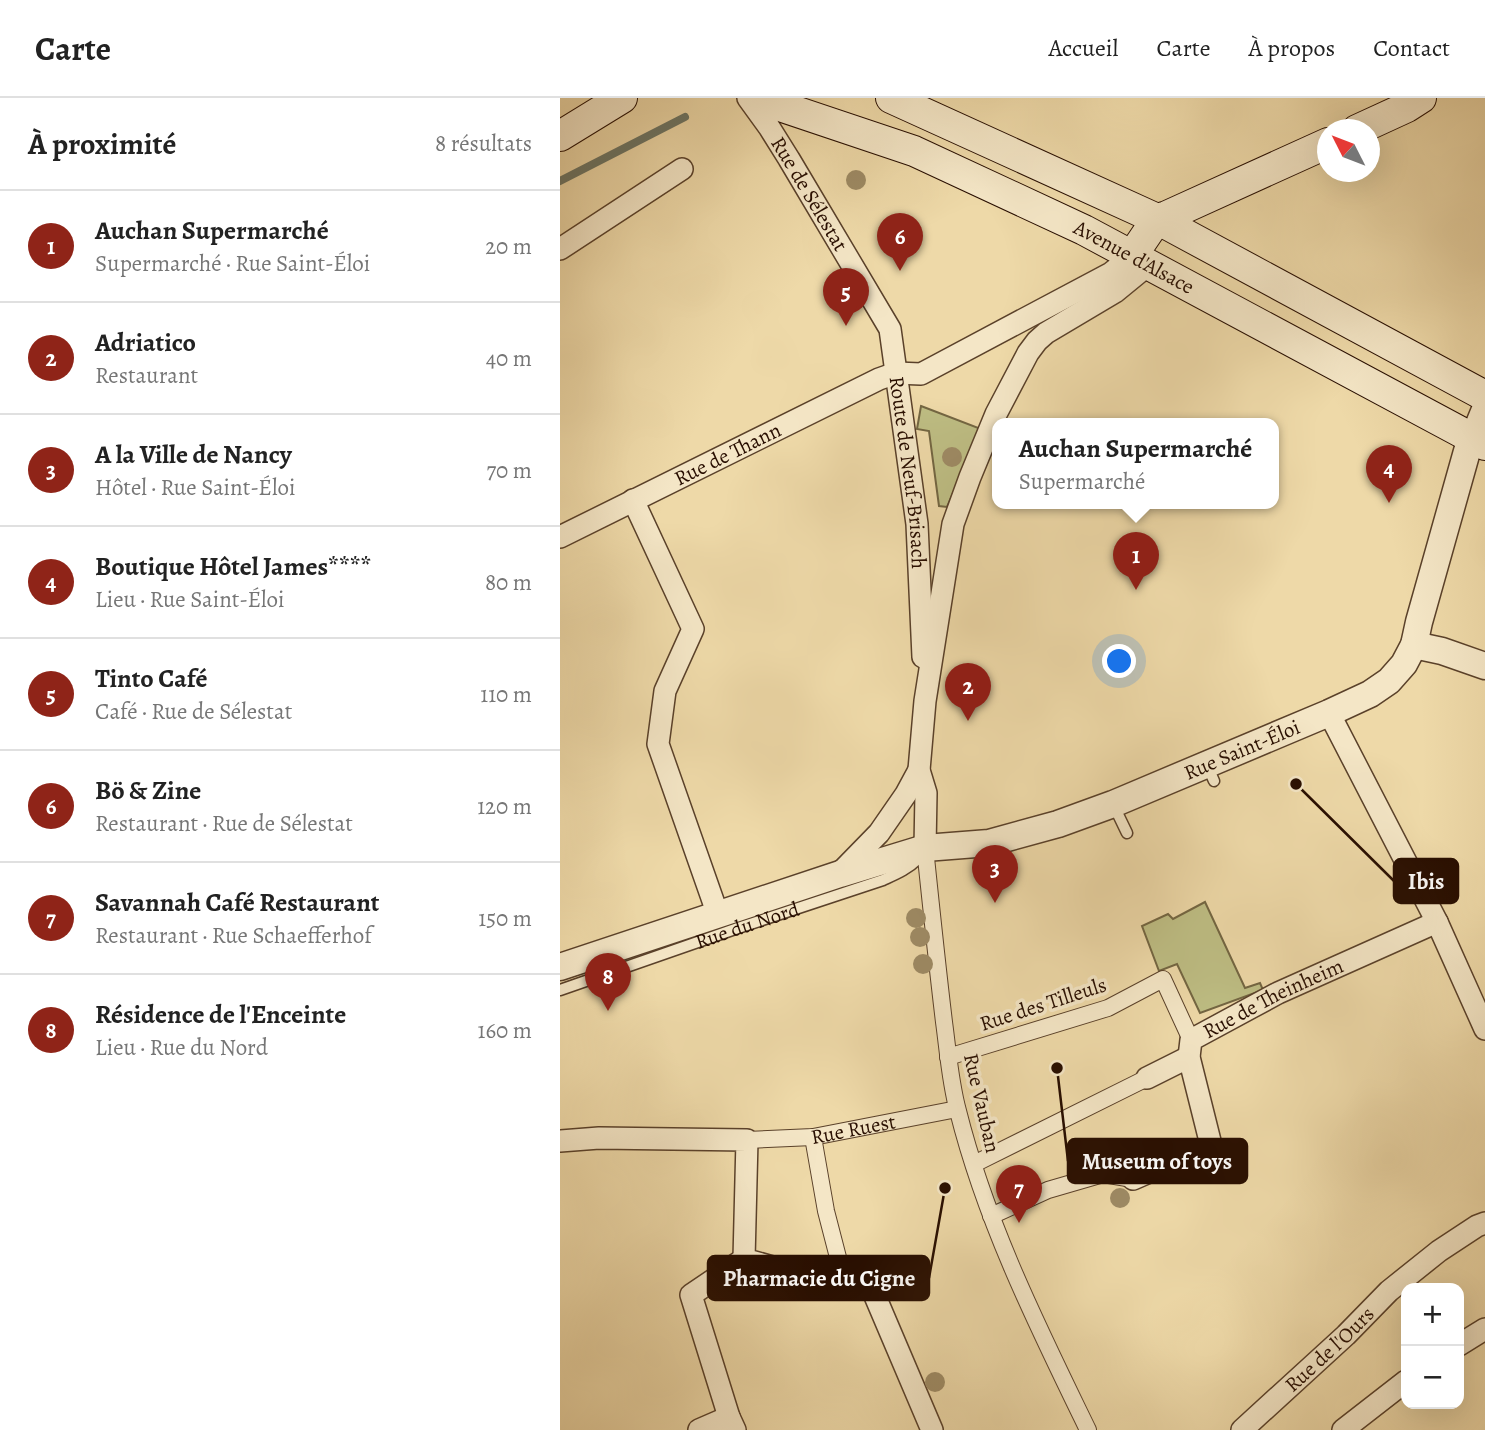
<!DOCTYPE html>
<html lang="fr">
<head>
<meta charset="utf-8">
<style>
  :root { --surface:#fff; --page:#f6f6f6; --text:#222; --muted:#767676; --line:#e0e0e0; --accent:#8f2418 }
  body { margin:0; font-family:Alegreya,serif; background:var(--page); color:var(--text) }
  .controls { position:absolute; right:21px; bottom:21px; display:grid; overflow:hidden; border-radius:14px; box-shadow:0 7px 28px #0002 }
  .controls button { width:63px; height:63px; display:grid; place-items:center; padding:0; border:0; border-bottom:2px solid var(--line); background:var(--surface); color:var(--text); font:35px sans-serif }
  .compass { position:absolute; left:757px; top:21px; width:63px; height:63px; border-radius:50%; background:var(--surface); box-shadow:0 7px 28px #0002; rotate:312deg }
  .you { position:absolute; left:560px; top:564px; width:24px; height:24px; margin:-18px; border:5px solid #fff; border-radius:50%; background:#1a73e8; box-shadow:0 0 0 10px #1a73e833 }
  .badge { display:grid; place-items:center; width:46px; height:46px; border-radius:50%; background:var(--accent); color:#fff; font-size:23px; font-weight:700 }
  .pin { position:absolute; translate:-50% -58px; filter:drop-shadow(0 2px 4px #0008) }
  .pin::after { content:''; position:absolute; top:37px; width:24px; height:21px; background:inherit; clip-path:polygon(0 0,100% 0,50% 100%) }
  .popup { position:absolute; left:432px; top:320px; width:287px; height:91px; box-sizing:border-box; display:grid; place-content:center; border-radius:14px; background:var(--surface); filter:drop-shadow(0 2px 5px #0005); font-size:23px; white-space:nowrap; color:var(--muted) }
  .popup b { font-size:26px; color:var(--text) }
  .popup::after { content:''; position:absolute; left:50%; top:100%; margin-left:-14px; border:14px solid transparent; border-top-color:var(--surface) }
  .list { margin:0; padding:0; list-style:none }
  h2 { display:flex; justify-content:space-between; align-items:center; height:91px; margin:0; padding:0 28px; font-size:30px }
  h2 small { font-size:23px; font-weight:400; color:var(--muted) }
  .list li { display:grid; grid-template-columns:46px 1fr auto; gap:21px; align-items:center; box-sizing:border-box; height:112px; padding:0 28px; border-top:2px solid var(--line) }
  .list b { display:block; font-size:26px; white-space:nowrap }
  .list p { margin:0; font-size:23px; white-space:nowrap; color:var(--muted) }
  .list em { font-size:23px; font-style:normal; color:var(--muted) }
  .map { position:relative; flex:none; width:925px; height:1332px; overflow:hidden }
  header { display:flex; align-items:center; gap:42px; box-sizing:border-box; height:98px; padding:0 35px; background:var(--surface); border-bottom:2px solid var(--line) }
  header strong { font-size:33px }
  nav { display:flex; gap:38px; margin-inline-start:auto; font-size:24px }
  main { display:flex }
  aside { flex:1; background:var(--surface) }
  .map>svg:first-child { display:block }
  .green { fill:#bebe84; stroke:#736642; stroke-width:2 }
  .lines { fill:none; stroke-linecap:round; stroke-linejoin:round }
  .stream { stroke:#6c7565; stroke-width:8 }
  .service-casing { stroke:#5a412a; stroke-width:13 }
  .pedestrian-casing { stroke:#5a412a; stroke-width:18 }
  .minor-casing { stroke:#5a412a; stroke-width:24 }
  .tertiary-casing { stroke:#5a412a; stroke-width:29 }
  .secondary-casing { stroke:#280e00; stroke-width:32 }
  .service { stroke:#f4e6c6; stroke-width:10 }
  .pedestrian { stroke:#f4e6c6; stroke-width:16 }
  .minor { stroke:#f4e6c6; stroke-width:21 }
  .tertiary { stroke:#f4e6c6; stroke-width:26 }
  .secondary { stroke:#f4e6c6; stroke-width:30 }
  .tree { fill:#9e8b65 }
  .labels { text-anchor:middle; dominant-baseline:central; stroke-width:7; stroke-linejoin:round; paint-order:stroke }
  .street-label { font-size:21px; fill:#280e00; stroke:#f4e6c6 }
  .leader { fill:none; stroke:#280e00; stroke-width:2.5 }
  .callout-dot { fill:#280e00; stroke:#f4e6c6; stroke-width:2.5 }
  .callout { fill:#280e00; stroke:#280e00; stroke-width:2.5 }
  .callout-label { font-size:23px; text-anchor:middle; font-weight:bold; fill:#fff }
</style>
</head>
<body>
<header>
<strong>Carte</strong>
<nav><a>Accueil</a><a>Carte</a><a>À propos</a><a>Contact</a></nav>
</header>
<main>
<aside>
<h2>À proximité<small>8 résultats</small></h2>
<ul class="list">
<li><span class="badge">1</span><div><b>Auchan Supermarché</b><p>Supermarché · Rue Saint-Éloi</p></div><em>20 m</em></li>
<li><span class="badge">2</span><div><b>Adriatico</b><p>Restaurant</p></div><em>40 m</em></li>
<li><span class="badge">3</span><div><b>A la Ville de Nancy</b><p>Hôtel · Rue Saint-Éloi</p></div><em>70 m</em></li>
<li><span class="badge">4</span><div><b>Boutique Hôtel James****</b><p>Lieu · Rue Saint-Éloi</p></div><em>80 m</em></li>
<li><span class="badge">5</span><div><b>Tinto Café</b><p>Café · Rue de Sélestat</p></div><em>110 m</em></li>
<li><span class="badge">6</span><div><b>Bö &amp; Zine</b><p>Restaurant · Rue de Sélestat</p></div><em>120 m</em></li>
<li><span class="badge">7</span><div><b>Savannah Café Restaurant</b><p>Restaurant · Rue Schaefferhof</p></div><em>150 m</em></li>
<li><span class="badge">8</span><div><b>Résidence de l'Enceinte</b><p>Lieu · Rue du Nord</p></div><em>160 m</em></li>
</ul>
</aside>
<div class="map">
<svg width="925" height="1332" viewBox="0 0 925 1332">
  <rect width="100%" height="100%" fill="#eed9a8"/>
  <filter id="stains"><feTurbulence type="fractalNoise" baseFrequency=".00286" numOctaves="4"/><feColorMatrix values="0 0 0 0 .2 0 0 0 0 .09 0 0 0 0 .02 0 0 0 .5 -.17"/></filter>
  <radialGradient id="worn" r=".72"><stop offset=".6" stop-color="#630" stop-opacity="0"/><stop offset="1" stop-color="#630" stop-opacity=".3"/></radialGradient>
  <path class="green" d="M361 308 421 331 387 409 379 408 369 333 357 331Z
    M645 804 685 890 700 885 703 892 640 915 617 866 599 873 582 828 608 816 613 821Z"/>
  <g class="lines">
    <path class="stream" d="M0 83 125 19"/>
    <g class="service-casing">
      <g id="service">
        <path d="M647 667 654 683"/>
        <path d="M553 706 567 735"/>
        <path id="s1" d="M0 892 178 830 323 782C336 776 348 771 358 761"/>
      </g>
    </g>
    <g class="pedestrian-casing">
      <g id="pedestrian">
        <path d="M365 750C371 808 377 866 384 924 388 953 390 984 398 1013 426 1125 478 1229 528 1332"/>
        <path d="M388 959 548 910 603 881 631 942"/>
        <path d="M253 1039 266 1113 281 1171"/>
        <path id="s2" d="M187 1042 253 1039 397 1011"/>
        <path d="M414 1066 587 980"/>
        <path d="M431 1118 488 1092 543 1076 573 1081"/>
      </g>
    </g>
    <g class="minor-casing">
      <g id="minor">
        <path id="s3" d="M188 0 209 29 229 61 330 231 357 426 363 559"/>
        <path d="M0 151 122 71"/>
        <path d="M911 339 925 305"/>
        <path d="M73 402 133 531 105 593 98 646 158 817"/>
        <path id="s4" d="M0 439 319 281 336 275 361 276 551 175 572 158"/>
        <path d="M769 615 877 824 925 931"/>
        <path d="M365 750 366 695 359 672 365 603 393 426 410 379 436 316 468 255 477 243 486 235 555 194 588 167"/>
        <path d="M280 775 319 735 346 696 359 672"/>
        <path d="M587 980 629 959"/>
        <path d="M0 1043 39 1040 187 1042 184 1161 237 1176 281 1171 312 1191 372 1332"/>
        <path id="s5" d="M573 1081 651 1047 629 959 631 942 718 895 877 824"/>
        <path d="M899 1247 925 1231"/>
        <path d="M139 1332 169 1319"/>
        <path d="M175 1332 169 1319 131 1197 184 1161"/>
        <path id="s6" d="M682 1332 786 1237 829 1193 879 1153 917 1128 925 1125"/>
        <path d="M783 1332 846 1283"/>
      </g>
    </g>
    <g class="tertiary-casing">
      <g id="tertiary">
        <path d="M854 547 882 553 925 568"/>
        <path id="s7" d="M0 869 280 776 365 750 429 745 498 726 553 706 769 615 810 596 829 583 844 566 854 547 859 524 911 339"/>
      </g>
    </g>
    <g class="secondary-casing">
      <g id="secondary">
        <path id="s8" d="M196 0 354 53 524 132 925 347"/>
        <path d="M331 0 597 121 925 298"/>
        <path d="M797 32 847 9 861 0"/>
        <path d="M0 38 62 0"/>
        <path d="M572 158 597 121 607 118 768 45"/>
      </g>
    </g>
    <use href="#service" class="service"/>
    <use href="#pedestrian" class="pedestrian"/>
    <use href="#minor" class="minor"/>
    <use href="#tertiary" class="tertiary"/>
    <use href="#secondary" class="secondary"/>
  </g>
  <g class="tree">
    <circle cx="296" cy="82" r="10"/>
    <circle cx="392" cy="359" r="10"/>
    <circle cx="356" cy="820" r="10"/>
    <circle cx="360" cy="839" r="10"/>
    <circle cx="363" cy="866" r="10"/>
    <circle cx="560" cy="1100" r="10"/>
    <circle cx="375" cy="1284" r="10"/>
  </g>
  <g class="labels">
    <g class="street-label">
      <text stroke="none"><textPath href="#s3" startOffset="114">Rue de Sélestat</textPath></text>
      <text stroke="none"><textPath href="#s8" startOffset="411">Avenue d'Alsace</textPath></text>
      <text stroke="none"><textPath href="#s4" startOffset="187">Rue de Thann</textPath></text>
      <text stroke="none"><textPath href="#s3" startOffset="416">Route de Neuf-Brisach</textPath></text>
      <text stroke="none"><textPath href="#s7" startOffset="718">Rue Saint-Éloi</textPath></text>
      <text stroke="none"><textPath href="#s1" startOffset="198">Rue du Nord</textPath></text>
      <text stroke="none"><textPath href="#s5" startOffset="285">Rue de Theinheim</textPath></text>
      <text transform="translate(483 906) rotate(-18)">Rue des Tilleuls</text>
      <text transform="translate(422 1005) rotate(77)">Rue Vauban</text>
      <text stroke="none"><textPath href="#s2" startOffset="107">Rue Ruest</textPath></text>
      <text stroke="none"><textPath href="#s6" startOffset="119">Rue de l'Ours</textPath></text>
    </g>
  </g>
  <path class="leader" d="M736 686L834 783M497 970L508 1063M385 1090L369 1180"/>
  <g class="callout-dot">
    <circle cx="736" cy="686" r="7"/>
    <circle cx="497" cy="970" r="7"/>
    <circle cx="385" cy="1090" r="7"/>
  </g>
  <g class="callout">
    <rect x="834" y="761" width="64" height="44" rx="7"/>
    <rect x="508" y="1041" width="179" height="44" rx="7"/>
    <rect x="148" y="1158" width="221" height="44" rx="7"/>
  </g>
  <g class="callout-label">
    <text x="866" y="791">Ibis</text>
    <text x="597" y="1071">Museum of toys</text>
    <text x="259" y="1188">Pharmacie du Cigne</text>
  </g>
  <rect width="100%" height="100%" filter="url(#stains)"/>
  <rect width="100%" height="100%" fill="url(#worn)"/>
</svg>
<div class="controls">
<button>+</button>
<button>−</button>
</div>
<svg class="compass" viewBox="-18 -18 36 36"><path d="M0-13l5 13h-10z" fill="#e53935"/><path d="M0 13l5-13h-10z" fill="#767676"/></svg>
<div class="you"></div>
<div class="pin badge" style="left:576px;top:492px">1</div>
<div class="popup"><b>Auchan Supermarché</b>Supermarché</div>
<div class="pin badge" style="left:408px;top:623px">2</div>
<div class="pin badge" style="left:435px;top:805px">3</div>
<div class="pin badge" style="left:829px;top:405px">4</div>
<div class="pin badge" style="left:286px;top:228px">5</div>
<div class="pin badge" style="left:340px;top:173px">6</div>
<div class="pin badge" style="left:459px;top:1125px">7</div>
<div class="pin badge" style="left:48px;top:913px">8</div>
</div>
</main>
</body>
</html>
